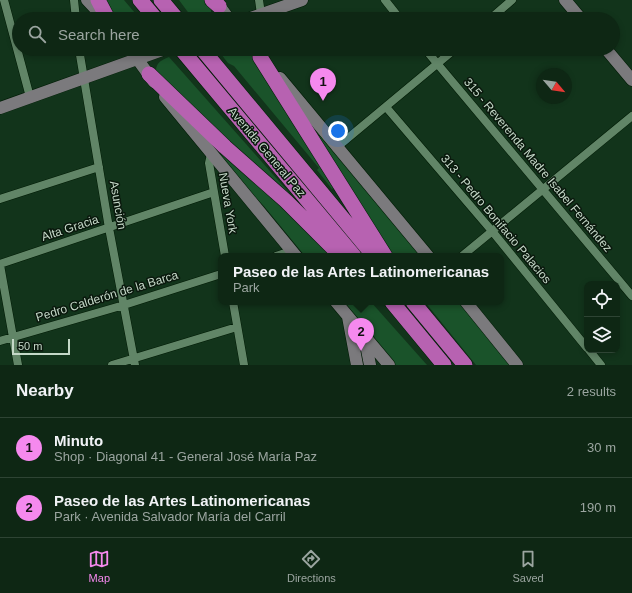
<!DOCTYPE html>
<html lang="en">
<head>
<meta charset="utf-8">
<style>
  :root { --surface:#0e2714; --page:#1c3322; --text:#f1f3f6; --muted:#9ba5a0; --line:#2e4434; --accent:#f589ee }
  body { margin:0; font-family:Helvetica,sans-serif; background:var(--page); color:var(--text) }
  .controls { position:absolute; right:12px; bottom:12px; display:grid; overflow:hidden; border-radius:8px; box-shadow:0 2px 6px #0003 }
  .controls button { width:36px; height:36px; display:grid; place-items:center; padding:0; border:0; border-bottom:1px solid var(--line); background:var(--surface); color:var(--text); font:20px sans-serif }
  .compass { position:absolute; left:536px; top:68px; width:36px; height:36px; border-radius:50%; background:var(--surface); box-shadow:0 2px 6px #0003; rotate:119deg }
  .scale { position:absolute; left:12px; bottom:10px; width:58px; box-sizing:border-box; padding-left:4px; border:2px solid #c5d8c8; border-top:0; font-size:11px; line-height:14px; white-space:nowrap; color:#c5d8c8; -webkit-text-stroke:3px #0a180d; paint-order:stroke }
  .you { position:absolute; left:338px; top:131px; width:14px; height:14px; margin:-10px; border:3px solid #fff; border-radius:50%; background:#1a73e8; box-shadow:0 0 0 6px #1a73e833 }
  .badge { display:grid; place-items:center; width:26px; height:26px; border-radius:50%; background:var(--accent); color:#111; font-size:13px; font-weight:700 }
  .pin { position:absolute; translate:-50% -33px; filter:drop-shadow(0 1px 2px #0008) }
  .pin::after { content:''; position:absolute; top:21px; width:14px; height:12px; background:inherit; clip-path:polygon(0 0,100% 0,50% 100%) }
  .popup { position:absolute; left:218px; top:253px; width:286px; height:52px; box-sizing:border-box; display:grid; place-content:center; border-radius:8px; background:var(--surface); filter:drop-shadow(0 1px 3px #0005); font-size:13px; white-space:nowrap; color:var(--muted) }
  .popup b { font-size:15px; color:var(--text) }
  .popup::after { content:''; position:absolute; left:50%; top:100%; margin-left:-8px; border:8px solid transparent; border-top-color:var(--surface) }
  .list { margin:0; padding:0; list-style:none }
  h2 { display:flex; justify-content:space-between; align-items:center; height:52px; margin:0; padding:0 16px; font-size:17px }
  h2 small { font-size:13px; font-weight:400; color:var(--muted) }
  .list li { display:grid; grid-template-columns:26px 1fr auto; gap:12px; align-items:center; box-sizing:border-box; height:60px; padding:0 16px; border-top:1px solid var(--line) }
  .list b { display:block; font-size:15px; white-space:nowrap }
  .list p { margin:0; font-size:13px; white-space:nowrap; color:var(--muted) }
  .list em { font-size:13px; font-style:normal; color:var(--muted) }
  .icon { flex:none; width:22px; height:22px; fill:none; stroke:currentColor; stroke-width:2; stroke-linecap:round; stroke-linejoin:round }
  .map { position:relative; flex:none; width:632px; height:365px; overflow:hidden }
  .search { position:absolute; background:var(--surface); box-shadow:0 2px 6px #0003; left:12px; right:12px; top:12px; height:44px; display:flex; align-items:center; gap:10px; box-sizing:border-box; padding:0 14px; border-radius:22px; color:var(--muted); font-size:15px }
  .sheet { height:172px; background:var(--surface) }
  nav { display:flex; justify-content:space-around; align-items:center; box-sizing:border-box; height:56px; border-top:1px solid var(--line); background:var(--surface); font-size:11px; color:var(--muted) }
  nav a { display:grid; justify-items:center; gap:2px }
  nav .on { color:var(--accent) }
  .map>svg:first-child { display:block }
  .green { fill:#1a532a }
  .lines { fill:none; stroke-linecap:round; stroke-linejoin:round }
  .street-casing { stroke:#001b05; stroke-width:9 }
  .secondary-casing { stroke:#001b05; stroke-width:13 }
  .highway-casing { stroke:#001b05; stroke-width:16 }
  .street { stroke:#618567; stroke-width:8 }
  .secondary { stroke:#7b7a7d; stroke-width:12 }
  .highway { stroke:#b762b1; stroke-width:15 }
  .labels { text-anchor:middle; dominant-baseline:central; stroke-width:3; stroke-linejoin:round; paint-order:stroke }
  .street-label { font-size:12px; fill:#c5d8c8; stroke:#0a180d }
</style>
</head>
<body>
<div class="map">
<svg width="632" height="365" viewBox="0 0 632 365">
  <rect width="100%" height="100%" fill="#12341b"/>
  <path class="green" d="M103 0H124L140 19H117Z
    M179 0H204L211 9V19H193Z
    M217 49H246L268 77 335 187 332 189 317 170 319 168 234 66 228 63Z
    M169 57 292 196 288 199 156 71C156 62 162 60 169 57Z
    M196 124 332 256H305L264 206 246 188Z
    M314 128 420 256H393L311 131Z
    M343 302H371L427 365H394Z
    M425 302H458L511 365H476Z"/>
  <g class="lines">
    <g class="street-casing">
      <path id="street" d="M4 0 30 97
        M74 0 76 19
        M259 0 261 14
        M385 0 400 19
        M490 19 512 0
        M79 49 109 228 135 365
        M425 49 632 296
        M386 107 492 231 587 348
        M336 148 455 49
        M211 154 209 163 225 256
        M0 199 99 167
        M276 256 291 251
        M462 256 632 116
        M0 264 214 192
        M0 265 18 365
        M233 302 244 365
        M0 341 124 305 221 274
        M589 350 601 365
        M112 365 237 327"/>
    </g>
    <g class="secondary-casing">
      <path id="secondary" d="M87 0 103 17
        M215 0 229 19
        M565 0 581 19
        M248 19 302 0
        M130 49 154 82
        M606 49 632 80
        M280 78 428 256
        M165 97 296 256
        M0 108 165 49
        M336 302 389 365
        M466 302 517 365
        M348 317 357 365
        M365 339 370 365"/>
    </g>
    <g class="highway-casing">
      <path id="highway" d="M98 0 108 19
        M140 0 156 19
        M161 0 177 19
        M212 0 219 6
        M181 49 354 256
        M202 49 374 256
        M260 57 385 256
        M149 74 225 147 286 201 341 256
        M392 302 444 365
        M413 302 465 365"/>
    </g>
    <use href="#street" class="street"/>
    <use href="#secondary" class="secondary"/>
    <use href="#highway" class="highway"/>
  </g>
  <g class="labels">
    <g class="street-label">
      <text transform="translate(267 152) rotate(50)">Avenida General Paz</text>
      <text transform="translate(538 165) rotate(50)">315 - Reverenda Madre Isabel Fernández</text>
      <text transform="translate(228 203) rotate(80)">Nueva York</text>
      <text transform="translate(118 205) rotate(80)">Asunción</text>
      <text transform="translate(496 219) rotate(50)">313 - Pedro Bonifacio Palacios</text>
      <text transform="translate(70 228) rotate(-18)">Alta Gracia</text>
      <text transform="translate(107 296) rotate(-17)">Pedro Calderón de la Barca</text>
    </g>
  </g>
</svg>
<div class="controls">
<button><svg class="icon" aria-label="locate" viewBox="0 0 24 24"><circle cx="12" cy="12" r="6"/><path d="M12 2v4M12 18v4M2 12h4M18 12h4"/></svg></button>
<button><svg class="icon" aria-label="layers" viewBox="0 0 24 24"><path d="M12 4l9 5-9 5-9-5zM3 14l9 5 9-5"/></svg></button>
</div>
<svg class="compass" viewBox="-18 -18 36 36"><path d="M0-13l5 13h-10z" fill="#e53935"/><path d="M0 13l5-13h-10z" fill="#9ba5a0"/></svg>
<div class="scale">50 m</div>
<div class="you"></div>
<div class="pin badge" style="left:323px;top:101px">1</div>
<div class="pin badge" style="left:361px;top:351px">2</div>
<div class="popup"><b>Paseo de las Artes Latinomericanas</b>Park</div>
<div class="search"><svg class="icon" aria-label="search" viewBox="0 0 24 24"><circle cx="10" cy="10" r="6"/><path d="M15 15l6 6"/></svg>Search here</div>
</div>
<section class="sheet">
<h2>Nearby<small>2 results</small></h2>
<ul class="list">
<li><span class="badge">1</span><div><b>Minuto</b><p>Shop · Diagonal 41 - General José María Paz</p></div><em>30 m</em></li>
<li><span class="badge">2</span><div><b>Paseo de las Artes Latinomericanas</b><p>Park · Avenida Salvador María del Carril</p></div><em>190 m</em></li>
</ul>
</section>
<nav>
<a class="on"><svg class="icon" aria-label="map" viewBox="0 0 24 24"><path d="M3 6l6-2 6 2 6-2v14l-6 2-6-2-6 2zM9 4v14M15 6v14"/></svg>Map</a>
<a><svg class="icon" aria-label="directions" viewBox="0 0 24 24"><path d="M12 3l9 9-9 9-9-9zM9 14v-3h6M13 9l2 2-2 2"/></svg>Directions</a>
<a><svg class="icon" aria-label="saved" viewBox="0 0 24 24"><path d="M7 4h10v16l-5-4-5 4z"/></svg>Saved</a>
</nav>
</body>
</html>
